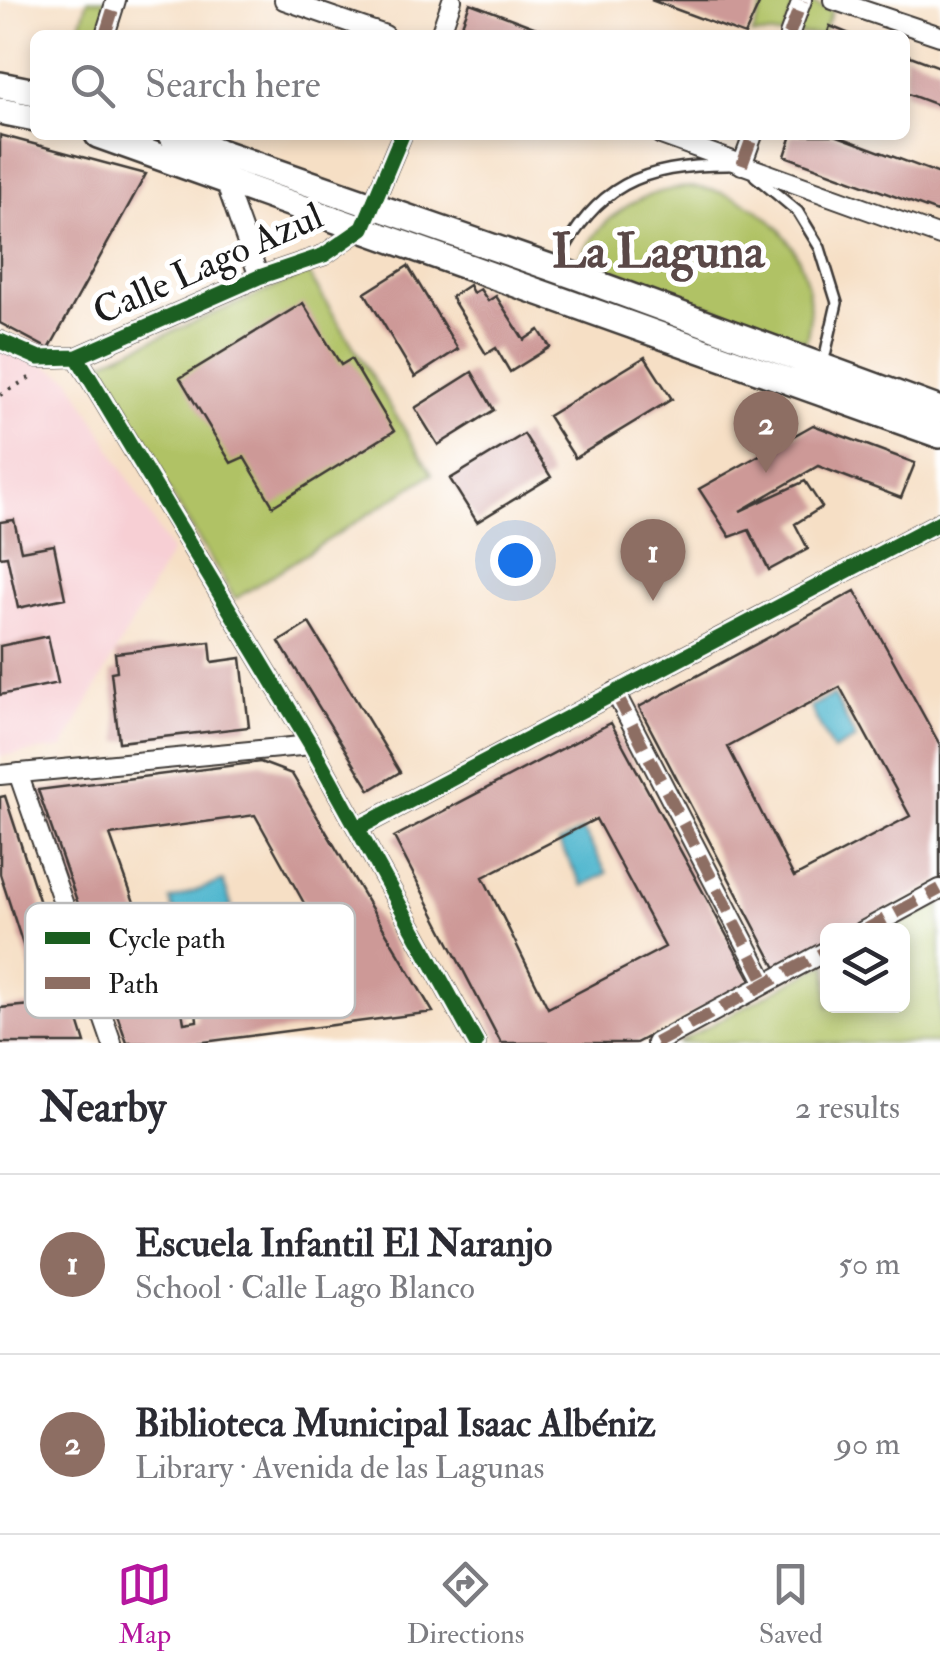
<!DOCTYPE html>
<html lang="en">
<head>
<meta charset="utf-8">
<style>
  :root { --surface:#fff; --page:#f2f2f3; --text:#2b2b33; --muted:#7c7c81; --line:#e1e1e2; --accent:#b5179e }
  body { margin:0; font-family:"IM FELL Double Pica",serif; background:var(--page); color:var(--text) }
  .controls { position:absolute; right:30px; bottom:30px; display:grid; overflow:hidden; border-radius:15px; box-shadow:0 5px 15px #0003 }
  .controls button { width:90px; height:90px; display:grid; place-items:center; padding:0; border:0; border-bottom:2px solid var(--line); background:var(--surface); color:var(--text); font:50px sans-serif }
  .you { position:absolute; left:515px; top:560px; width:35px; height:35px; margin:-25px; border:8px solid #fff; border-radius:50%; background:#1a73e8; box-shadow:0 0 0 15px #1a73e833 }
  .badge { display:grid; place-items:center; width:65px; height:65px; border-radius:50%; background:var(--accent); color:#fff; font-size:32px; font-weight:700 }
  .pin { position:absolute; translate:-50% -82px; filter:drop-shadow(0 2px 5px #0008) }
  .pin::after { content:''; position:absolute; top:52px; width:35px; height:30px; background:inherit; clip-path:polygon(0 0,100% 0,50% 100%) }
  .list { margin:0; padding:0; list-style:none }
  h2 { display:flex; justify-content:space-between; align-items:center; height:130px; margin:0; padding:0 40px; font-size:42px }
  h2 small { font-size:32px; font-weight:400; color:var(--muted) }
  .list li { display:grid; grid-template-columns:65px 1fr auto; gap:30px; align-items:center; box-sizing:border-box; height:180px; padding:0 40px; border-top:2px solid var(--line) }
  .list b { display:block; font-size:38px; white-space:nowrap }
  .list p { margin:0; font-size:32px; white-space:nowrap; color:var(--muted) }
  .list em { font-size:32px; font-style:normal; color:var(--muted) }
  .icon { flex:none; width:55px; height:55px; fill:none; stroke:currentColor; stroke-width:2; stroke-linecap:round; stroke-linejoin:round }
  .map { position:relative; flex:none; width:940px; height:1043px; overflow:hidden }
  .search { position:absolute; background:var(--surface); box-shadow:0 5px 15px #0003; left:30px; right:30px; top:30px; height:110px; display:flex; align-items:center; gap:25px; box-sizing:border-box; padding:0 35px; border-radius:15px; color:var(--muted); font-size:38px }
  .sheet { height:490px; background:var(--surface) }
  nav { display:flex; justify-content:space-around; align-items:center; box-sizing:border-box; height:140px; border-top:2px solid var(--line); background:var(--surface); font-size:28px; color:var(--muted) }
  nav a { display:grid; justify-items:center; gap:5px }
  nav .on { color:var(--accent) }
  .map>svg:first-child { display:block }
  .built { fill:#f7cfd4 }
  .green { fill:#b0c265; stroke:#666f40; stroke-width:2.5 }
  .water { fill:#51b7cf; stroke:#366a76; stroke-width:2.5 }
  .building { fill:#cd9997; fill-rule:evenodd }
  .lines { fill:none; stroke-linecap:round; stroke-linejoin:round }
  .lane-casing { stroke:#3d3935; stroke-width:14 }
  .street-casing { stroke:#3d3935; stroke-width:22 }
  .secondary-casing { stroke:#3d3935; stroke-width:30 }
  .path { stroke:#3d3935; stroke-width:4; stroke-dasharray:2.5 8; stroke-linecap:butt }
  .lane { stroke:#fff; stroke-width:9 }
  .street { stroke:#fff; stroke-width:18 }
  .secondary { stroke:#fff; stroke-width:25 }
  .quiet { stroke:#8d6e63; stroke-width:12; stroke-dasharray:25 12; stroke-linecap:butt }
  .cycleway-casing { stroke:#fff; stroke-width:21 }
  .cycleway { stroke:#1b5e20; stroke-width:15 }
  .labels { text-anchor:middle; dominant-baseline:central; stroke-width:10; stroke-linejoin:round; paint-order:stroke }
  .street-label { font-size:38px; fill:#1c1c1c; stroke:#fff }
  .district-label { font-size:48px; font-weight:bold; fill:#5a4847; stroke:#fff }
  .key { fill:#fff; stroke:#bbb; stroke-width:2.5 }
  .key-label { font-size:28px; fill:#1c1c1c }
</style>
</head>
<body>
<div class="map">
<svg width="940" height="1043" viewBox="0 0 940 1043">
  <rect width="100%" height="100%" fill="#fff"/>
  <filter id="ink" filterUnits="userSpaceOnUse"><feTurbulence type="fractalNoise" baseFrequency=".01" numOctaves="2"/><feDisplacementMap in="SourceGraphic" scale="20" xChannelSelector="R" yChannelSelector="G"/><feConvolveMatrix kernelMatrix="1 2 1 2 8 2 1 2 1" color-interpolation-filters="sRGB"/></filter>
  <filter id="wash" filterUnits="userSpaceOnUse"><feTurbulence type="fractalNoise" baseFrequency=".0048" numOctaves="4" result="noise"/><feDisplacementMap in="SourceGraphic" scale="40" xChannelSelector="R" yChannelSelector="G"/><feGaussianBlur stdDeviation="2.25" result="paint"/><feColorMatrix in="noise" values="0 0 0 0 0 0 0 0 0 0 0 0 0 0 0 0 0 1.4 0 .05"/><feComposite in="paint" operator="in"/></filter>
  <g filter="url(#wash)">
    <rect width="100%" height="100%" fill="#f6dfc5"/>
    <path class="built" d="M0 341 70 378 171 552 63 748 0 756Z"/>
    <path class="green" d="M88 0H111L99 35H77Z
      M765 0H796L784 35H752Z
      M806 1 832 11 823 35H794Z
      M691 187C770 193 825 262 806 341L579 259C603 215 641 190 691 187Z
      M308 273 432 474 235 599 97 373V364Z
      M940 903V1043H677L827 963 828 1006H902V931L889 930Z"/>
    <path class="water" d="M834 695 856 739 833 751 810 707Z
      M583 830 607 873 583 886 559 843Z
      M223 881 232 907 179 925 170 900Z"/>
    <g id="blocks">
      <path class="building" d="M651 0H755L760 2 745 35Z
        M470 3 555 35H458Z
        M830 26 852 35H827Z
        M905 54 940 67V106L905 93Z
        M0 135 146 174 49 349 0 323Z
        M792 135H835L940 174V213L785 156Z
        M408 266 458 349 415 377 365 293Z
        M469 285 473 293 480 289 488 301 496 296 524 340 539 330 550 347 510 372 496 348 486 354 451 297Z
        M303 303 341 365 351 359 394 431 273 506 244 457 231 463 180 378Z
        M645 357 672 399 575 458 548 416Z
        M472 372 494 410 438 445 415 408Z
        M813 425 915 463 901 498 818 466 740 511 805 481 822 507 795 524 808 549 769 570 749 530 730 537 699 489Z
        M524 434 551 477 477 522 450 479Z
        M14 520 21 551 54 545 65 598 18 608 7 556 0 557V522Z
        M855 591 940 745V881L847 930 828 931V941L776 968 639 707ZM840 687 910 816 794 877 728 747Z
        M309 623 400 772 370 790 279 642Z
        M48 636 58 683 0 695V646Z
        M210 642 212 662 241 658 249 727 119 742 111 672 117 671 115 653Z
        M611 723 752 982 636 1043H501L394 837ZM596 819 665 947 548 1008 483 877Z
        M260 762 292 774 433 1012 196 1043H127L38 790ZM255 815 309 912 313 909 325 928 322 930 343 968 167 995 110 835ZM196 1010 197 1021 184 1023 182 1011Z
        M5 796 71 998 85 1043H0V1008L42 1004 37 1001 40 997 0 874V797Z"/>
    </g>
  </g>
  <g filter="url(#ink)">
    <use href="#blocks" fill-opacity="0" stroke="#3d3935" stroke-width="2.5"/>
    <g class="lines">
      <g class="lane-casing">
        <path id="lane" d="M755 176 798 212 820 248 837 303 823 364
          M556 264C597 185 641 165 728 165"/>
      </g>
      <g class="street-casing">
        <path id="street" d="M284 0 385 35
          M833 0 940 36
          M105 35 116 0
          M440 35 452 0
          M789 35 802 0
          M661 135 940 236
          M742 165 753 135
          M223 176 259 277
          M0 341 39 358 77 357 259 277 324 255 363 228 402 135
          M77 357 311 745 476 1043
          M615 692 766 983
          M18 773 112 1043
          M0 775 311 745
          M358 828 940 522
          M863 931 940 889
          M656 1043 828 950"/>
      </g>
      <g class="secondary-casing">
        <path id="secondary" d="M0 85 35 92
          M0 111 35 118
          M98 135 940 435
          M171 135 578 277 940 410"/>
      </g>
      <path class="path" d="M0 395 36 374"/>
      <use href="#lane" class="lane"/>
      <use href="#street" class="street"/>
      <use href="#secondary" class="secondary"/>
      <path class="quiet" d="M105 35 116 0
        M789 35 802 0
        M742 165 753 135
        M615 692 766 983
        M863 931 940 889
        M656 1043 828 950"/>
      <g class="cycleway-casing">
        <path id="cycleway" d="M0 341 39 358 77 357 259 277 324 255 363 228 402 135
          M77 357 311 745 476 1043
          M358 828 940 522"/>
      </g>
      <use href="#cycleway" class="cycleway"/>
    </g>
  </g>
  <g class="labels">
    <g class="street-label">
      <text transform="translate(208 264) rotate(-24)">Calle Lago Azul</text>
    </g>
    <g class="district-label">
      <text x="658" y="252">La Laguna</text>
    </g>
  </g>
  <rect x="25" y="903" width="330" height="115" rx="15" class="key"/>
  <rect x="45" y="932" width="45" height="12" fill="#1b5e20"/>
  <rect x="45" y="977" width="45" height="12" fill="#8d6e63"/>
  <g class="key-label">
    <text x="108" y="948">Cycle path</text>
    <text x="108" y="993">Path</text>
  </g>
</svg>
<div class="controls">
<button><svg class="icon" aria-label="layers" viewBox="0 0 24 24"><path d="M12 4l9 5-9 5-9-5zM3 14l9 5 9-5"/></svg></button>
</div>
<div class="you"></div>
<div class="pin badge" style="left:653px;top:601px;background:#8d6e63">1</div>
<div class="pin badge" style="left:766px;top:473px;background:#8d6e63">2</div>
<div class="search"><svg class="icon" aria-label="search" viewBox="0 0 24 24"><circle cx="10" cy="10" r="6"/><path d="M15 15l6 6"/></svg>Search here</div>
</div>
<section class="sheet">
<h2>Nearby<small>2 results</small></h2>
<ul class="list">
<li><span class="badge" style="background:#8d6e63">1</span><div><b>Escuela Infantil El Naranjo</b><p>School · Calle Lago Blanco</p></div><em>50 m</em></li>
<li><span class="badge" style="background:#8d6e63">2</span><div><b>Biblioteca Municipal Isaac Albéniz</b><p>Library · Avenida de las Lagunas</p></div><em>90 m</em></li>
</ul>
</section>
<nav>
<a class="on"><svg class="icon" aria-label="map" viewBox="0 0 24 24"><path d="M3 6l6-2 6 2 6-2v14l-6 2-6-2-6 2zM9 4v14M15 6v14"/></svg>Map</a>
<a><svg class="icon" aria-label="directions" viewBox="0 0 24 24"><path d="M12 3l9 9-9 9-9-9zM9 14v-3h6M13 9l2 2-2 2"/></svg>Directions</a>
<a><svg class="icon" aria-label="saved" viewBox="0 0 24 24"><path d="M7 4h10v16l-5-4-5 4z"/></svg>Saved</a>
</nav>
</body>
</html>
